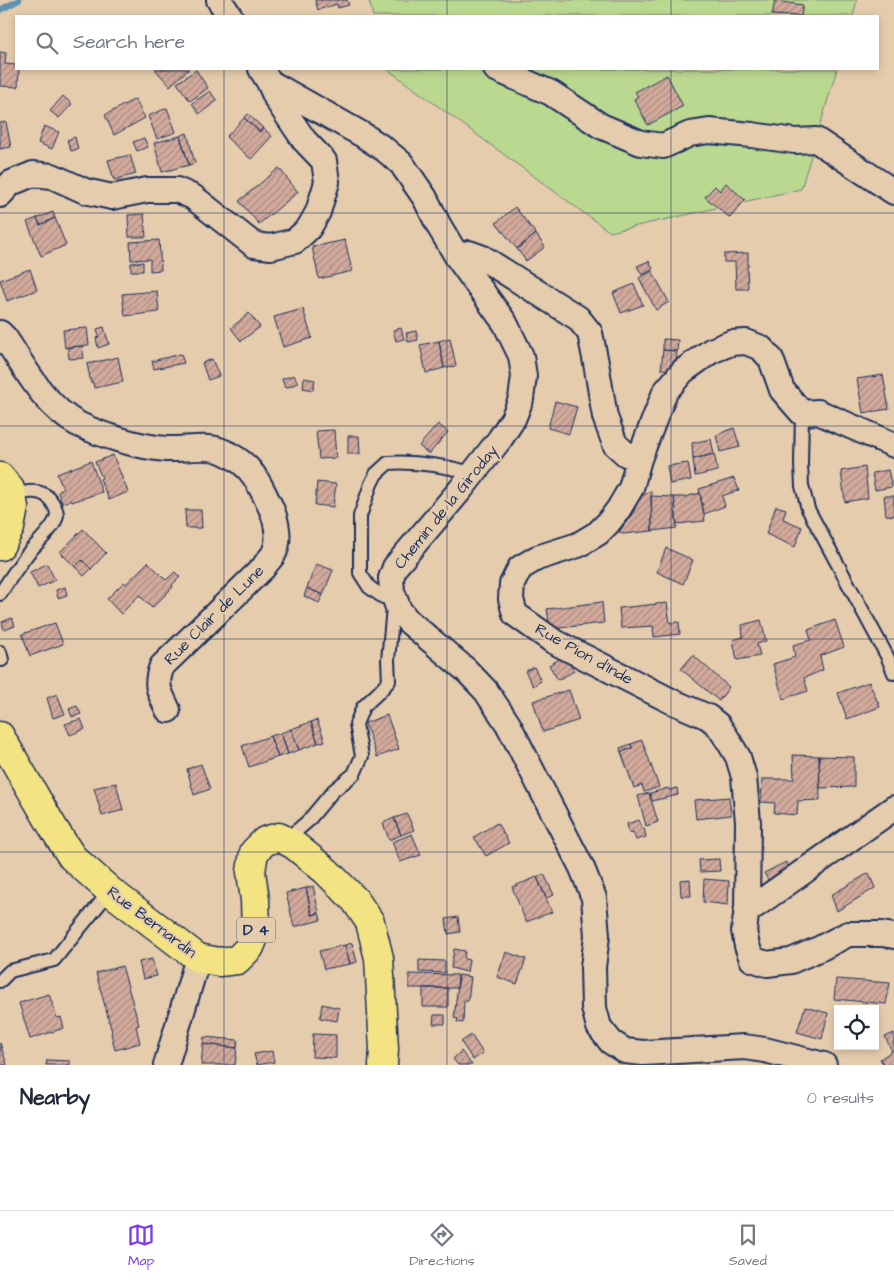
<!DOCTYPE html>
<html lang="en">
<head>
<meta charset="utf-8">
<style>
  :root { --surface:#fff; --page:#f2f2f3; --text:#1f2937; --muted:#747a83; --line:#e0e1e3; --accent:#7c3aed }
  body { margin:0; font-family:"Architects Daughter",sans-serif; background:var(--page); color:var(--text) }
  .controls { position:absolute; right:15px; bottom:15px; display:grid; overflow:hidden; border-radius:0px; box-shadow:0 2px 8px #0003 }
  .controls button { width:45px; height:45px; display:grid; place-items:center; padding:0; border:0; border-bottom:1px solid var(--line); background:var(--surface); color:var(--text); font:25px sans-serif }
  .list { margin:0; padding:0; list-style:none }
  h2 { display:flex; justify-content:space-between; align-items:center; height:65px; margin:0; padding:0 20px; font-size:21px }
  h2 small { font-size:16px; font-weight:400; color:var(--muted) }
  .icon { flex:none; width:28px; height:28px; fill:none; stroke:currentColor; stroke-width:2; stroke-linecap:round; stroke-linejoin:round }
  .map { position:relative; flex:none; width:894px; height:1065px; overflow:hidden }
  .search { position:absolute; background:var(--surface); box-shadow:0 2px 8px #0003; left:15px; right:15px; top:15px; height:55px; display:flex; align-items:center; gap:12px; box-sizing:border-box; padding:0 18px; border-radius:0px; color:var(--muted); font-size:19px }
  .sheet { height:145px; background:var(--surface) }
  nav { display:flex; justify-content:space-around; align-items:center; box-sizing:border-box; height:70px; border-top:1px solid var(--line); background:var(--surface); font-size:14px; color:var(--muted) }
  nav a { display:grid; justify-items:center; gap:2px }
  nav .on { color:var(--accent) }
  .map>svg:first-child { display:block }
  .green { fill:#bbd890; stroke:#6b8477 }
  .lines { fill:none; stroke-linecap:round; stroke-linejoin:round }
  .stream { stroke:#5d92b2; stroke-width:6 }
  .building { fill:url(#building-hatch); stroke:#1b2f5e }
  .lane-casing { stroke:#1b2f5e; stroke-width:16 }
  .street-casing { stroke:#1b2f5e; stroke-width:28 }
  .primary-casing { stroke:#1b2f5e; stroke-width:31 }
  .lane { stroke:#e5ccad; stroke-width:12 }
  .street { stroke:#e5ccad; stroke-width:24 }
  .primary { stroke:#f4e382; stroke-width:28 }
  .grid { fill:none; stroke:#1b2f5e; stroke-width:1; stroke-opacity:0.55 }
  .labels { text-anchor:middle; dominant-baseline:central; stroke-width:4; stroke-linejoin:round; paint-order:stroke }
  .shield { fill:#e5ccad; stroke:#585e76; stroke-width:1 }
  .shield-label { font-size:15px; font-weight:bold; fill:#1b2f5e }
  .street-label { font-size:16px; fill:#1b2f5e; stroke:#e5ccad }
</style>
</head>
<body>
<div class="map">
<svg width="894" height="1065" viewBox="0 0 894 1065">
  <defs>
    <pattern id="building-hatch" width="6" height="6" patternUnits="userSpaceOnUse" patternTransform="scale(1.25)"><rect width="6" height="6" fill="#d3aa9b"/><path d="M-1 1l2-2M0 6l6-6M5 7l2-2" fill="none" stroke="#aa8b82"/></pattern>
  </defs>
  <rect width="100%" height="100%" fill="#e5ccad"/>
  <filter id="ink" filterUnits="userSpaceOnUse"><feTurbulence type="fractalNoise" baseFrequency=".02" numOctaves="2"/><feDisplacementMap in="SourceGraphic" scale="10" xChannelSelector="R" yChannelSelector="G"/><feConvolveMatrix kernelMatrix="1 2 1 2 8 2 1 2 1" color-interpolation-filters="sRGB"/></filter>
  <g filter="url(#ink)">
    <path class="green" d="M369 0H857L853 16H373Z
      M387 69H837L801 189 610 232Z"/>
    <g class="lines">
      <path class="stream" d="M0 10 19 0"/>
    </g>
    <path class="building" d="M315 0H347L349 5 338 8 337 4 318 10Z
      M775 1 803 5 801 16 772 15Z
      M0 52 6 53 5 64 16 65V69H19L18 87 0 86Z
      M155 69H189L170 86Z
      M196 70 208 88 190 101 177 83Z
      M667 75 683 106 648 125 634 99 638 96 635 92Z
      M210 91 217 101 199 114 192 103Z
      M63 96 72 104 59 118 50 111Z
      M135 99 145 118 114 135 105 115Z
      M167 108 176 132 157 139 148 116Z
      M248 114 263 128 260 132 244 118Z
      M244 118 260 132 263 128 272 136 251 159 226 137Z
      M6 122 11 147 0 149V123Z
      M44 126 59 132 52 149 38 143Z
      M187 133 195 163 189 165 180 136Z
      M180 136 189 165 162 172 154 143Z
      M75 137 78 149 71 151 67 140Z
      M144 138 148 147 137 151 133 142Z
      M130 155 136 174 114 180 108 160Z
      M279 168 298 192 259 224 239 201Z
      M726 183 745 200 730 218 705 197 715 186 720 191Z
      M515 207 536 234 517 249 496 223Z
      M53 212 55 218 40 225 37 218Z
      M144 214 146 237H129L128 215Z
      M37 218 40 225 55 218 66 245 41 256 27 222Z
      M536 234 545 247 526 261 517 249Z
      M159 240 161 270 150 271V259L131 260 130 242Z
      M345 240 352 271 319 279 312 247Z
      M748 253V267H747L748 289H736L735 262H724V254Z
      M649 261 653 269 642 275 637 266Z
      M143 262V271H131V263Z
      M30 269 37 290 7 301 0 280Z
      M652 271 669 302 656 310 639 278Z
      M634 284 643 305 621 313 613 293Z
      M157 291 159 312 125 316 122 294Z
      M303 309 312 338 283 347 274 317Z
      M249 313 260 327 241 341 231 328Z
      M104 327 109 344 98 348 96 338 99 337 97 329Z
      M87 328 89 345 65 348 63 330Z
      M401 328 404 339 396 341 393 330Z
      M416 331 418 340 408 342 406 333Z
      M450 338 456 366 444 368 439 341Z
      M663 339 678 340 677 351 663 350Z
      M439 341 444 368 426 373 420 345Z
      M82 346 84 358 69 359 68 347Z
      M663 350 677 351 675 370 661 369Z
      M181 354 184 363 154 369 152 361Z
      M118 357 123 382 94 388 93 382 91 383 87 364Z
      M212 359 219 376 208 380 202 363Z
      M294 375 298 383 285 388 282 379Z
      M883 375 889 409 863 413 857 379Z
      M304 378 315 380 313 390 303 388Z
      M555 401 577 407 569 434 548 428Z
      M438 424 448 432 429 454 419 446Z
      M734 428 740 447 720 452 716 435Z
      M334 430 336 458 319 459 316 431Z
      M348 436H359L360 454H348Z
      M711 439 714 454 693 459 692 443Z
      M714 454 718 471 695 476 693 459Z
      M113 455 128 492 109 500 100 479 102 478 95 462Z
      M91 461 102 492 72 502 71 500 62 503 58 492 63 489 57 474Z
      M688 463 691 480 670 484 667 466Z
      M865 467 868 498 845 502 841 471Z
      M888 470 892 487 875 490 872 473Z
      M734 478 739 490 722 496 725 506 704 514 699 489Z
      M317 482 336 484 333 507 315 505Z
      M651 491 652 531 623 534 619 532 634 511 639 497Z
      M700 493 705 521 677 524 674 497H685Z
      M651 496 674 497 677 528 652 531Z
      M884 496H894V516L886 515Z
      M776 506 786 509 783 519 802 527 795 547 766 534Z
      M185 510H201L202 528H186Z
      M83 529 106 553 91 569 82 560 75 567 60 552Z
      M666 548 693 560 683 584 657 572Z
      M82 560 91 569 84 576 75 567Z
      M148 562 166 580 175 572 180 577 172 585 173 587 152 608 139 595 121 614 107 599 124 582 126 584Z
      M47 564 55 580 38 588 30 572Z
      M316 564 333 570 323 595 307 588Z
      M65 587 67 595 58 598 56 590Z
      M307 588 323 595 319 603 304 596Z
      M602 602 604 623 550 629 547 609Z
      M667 603 670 623 679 622 680 634 654 637 653 626 621 628 619 608Z
      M12 618 15 626 4 630 2 622Z
      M761 620 766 641 757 644 760 656 737 660 733 640 743 637 742 625Z
      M835 620 844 647 820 656 823 670 804 678 808 691 783 699 773 664 795 657 793 645 811 640 808 630Z
      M55 623 63 644 30 656 22 634Z
      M693 655 729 687 719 701 681 669Z
      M565 656 574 671 558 680 549 665Z
      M534 667 541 681 533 686 525 671Z
      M869 682 880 707 847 719 838 693Z
      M569 690 579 720 543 732 533 701Z
      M57 694 65 714 53 718 47 698Z
      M77 706 81 714 72 717 69 709Z
      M387 715 399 749 377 757 365 723Z
      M81 719 85 729 70 735 65 724Z
      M317 720 325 741 318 743 311 722Z
      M311 722 318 743 299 750 291 729Z
      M291 729 299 750 288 754 281 733Z
      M281 733 288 754 278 757 270 736Z
      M270 736 278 757 249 767 242 746Z
      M642 740 659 787 644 792 642 785 634 788 621 752 632 748 631 744Z
      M631 744 632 748 621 752 620 748Z
      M793 755 819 756 820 800 798 801 797 815 774 813 775 803 761 802 762 779H794Z
      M819 756 854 757V787L820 788Z
      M201 764 210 789 194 795 187 769Z
      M116 783 123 810 102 816 94 788Z
      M668 788 669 790 677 788 678 795 652 801 650 793Z
      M649 793 658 822 646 826 638 796Z
      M729 797 731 815 696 819 694 800Z
      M407 814 414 830 401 835 394 818Z
      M394 818 401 835 389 840 383 823Z
      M639 820 642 828H644L646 837 636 840 633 832 629 833 627 824Z
      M497 823 509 843 486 856 474 837Z
      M412 834 421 855 400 862 392 842Z
      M719 859 720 871 700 872 699 860Z
      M786 862 792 874 771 885 764 873Z
      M869 873 875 888 837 911 831 895Z
      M544 874 554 895 546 898 537 877Z
      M537 877 552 912 526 922 512 887Z
      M690 879 691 896H681L680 880Z
      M704 879 729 881 728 905 703 902Z
      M313 886 319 913 312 915 306 888Z
      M306 888 312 915 319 913 321 920 294 927 286 893Z
      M458 917 460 932 448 934 446 919Z
      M352 943 357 962 350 964 345 945Z
      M345 945 350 964 324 969 319 951Z
      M454 949 465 951 464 959 469 960 467 972 451 968Z
      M506 952 526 959 517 984 497 977Z
      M152 959 157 976 143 979 139 962Z
      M419 960 445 961V973L419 972Z
      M122 966 139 1025 136 1026 140 1043 115 1050 111 1033 112 1032 96 973Z
      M409 974 458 975 457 988H409Z
      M459 975 471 977 468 1001H464L463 1023 457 1022 458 1019 454 1018Z
      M836 979 890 983 886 1004 834 999Z
      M423 988H448V1007H423Z
      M49 994 57 1018 61 1017 64 1028 30 1039 19 1003Z
      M322 1004 339 1008 337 1021 320 1018Z
      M805 1007 828 1013 822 1039 797 1032Z
      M434 1015H445V1024H433Z
      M894 1033V1065H884L880 1059 892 1051 885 1037Z
      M313 1034 336 1035V1058L312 1057Z
      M471 1035 483 1053 473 1060 461 1042Z
      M204 1037 238 1040 237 1048 203 1044Z
      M0 1043 7 1065H0Z
      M203 1044 237 1048 235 1065H201Z
      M272 1051 274 1062 257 1065 254 1054Z
      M461 1051 472 1065H458L453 1059Z
      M47 1060 70 1061V1065H46Z"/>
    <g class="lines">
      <g class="lane-casing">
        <path id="lane" d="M802 413 801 464 802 486 808 509 887 656 894 673
          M0 594C9 580 18 566 29 552 37 543 55 528 57 515 57 509 53 503 49 498 39 488 24 492 12 496
          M0 652 2 660
          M286 840 308 821 333 791 354 774 362 756 356 724 363 707 380 691 389 681 388 660 394 597H383L369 587 360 573V516L371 484 376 474 388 463C417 461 445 466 473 473
          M0 981 10 971 54 960 110 891"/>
      </g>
      <g class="street-casing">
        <path id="street" d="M219 0 230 16
          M261 69 269 82 363 135 384 149 401 163 425 198 439 226 458 258 505 323 521 356 524 376 521 399 513 419 500 439 461 489 395 567 391 578 392 591 399 610 408 621 466 670 486 691 508 724 582 868 594 898 597 936 593 967 594 1008 599 1027 611 1042 625 1051 643 1053 744 1047 765 1050 824 1065
          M496 69 551 93 601 126 641 143 663 146 690 134 709 131 752 135 795 141 816 140 894 192
          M0 195 11 183 33 174 52 176 85 191 112 197 147 190H177L193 197 254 245 271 247 295 241 309 228 318 212 327 182 324 161 304 140 277 100 269 82
          M458 258 469 253 483 258 578 318 590 333 596 363 605 417 615 444 626 454 639 459 631 488 618 510 608 523 598 533 578 545 537 558 520 568 512 584 511 599 515 614 553 641 671 701 708 717 718 725 728 740 738 757 744 777 748 822 747 908 744 931 747 946 752 959 767 964 791 961 821 948 848 934H882L894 936
          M0 333 5 338C25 368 45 407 78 424 103 436 139 447 166 449 182 450 205 445 219 450 223 451 226 453 230 455 253 467 260 485 271 508 277 522 281 541 273 555 270 559 266 563 264 567L162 666C154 687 160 692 168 710
          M639 459 665 392 683 371 711 351 731 343 746 342 761 348 771 359 782 390 802 413 818 412 894 445
          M746 912 894 808
          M166 1065 198 958"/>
      </g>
      <g class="primary-casing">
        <path id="primary" d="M0 477 10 489 12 496 14 507 10 528 0 546
          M0 736 54 829 72 857 110 891 198 958 219 962 237 960 250 947 256 932 255 900 251 872 254 852 265 841 279 837 294 845 326 871 355 900 370 922 379 958 384 1049 383 1065"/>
      </g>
      <use href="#lane" class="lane"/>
      <use href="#street" class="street"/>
      <use href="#primary" class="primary"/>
    </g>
  </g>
  <path class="grid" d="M224 0V16M447 0V16M671 0V16M224 69V1065M447 69V1065M671 69V1065M0 213H894M0 426H894M0 639H894M0 852H894"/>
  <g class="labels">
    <rect class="shield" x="237" y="917.5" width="38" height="25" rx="4"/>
    <g class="shield-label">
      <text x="256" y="930">D 4</text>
    </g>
    <g class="street-label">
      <text transform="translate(446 507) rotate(-51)">Chemin de la Giroday</text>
      <text transform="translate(214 615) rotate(-45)">Rue Clair de Lune</text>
      <text transform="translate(584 654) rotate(29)">Rue Pion d'Inde</text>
      <text transform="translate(152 922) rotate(37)">Rue Bernardin</text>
    </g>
  </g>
</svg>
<div class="controls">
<button><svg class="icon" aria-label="locate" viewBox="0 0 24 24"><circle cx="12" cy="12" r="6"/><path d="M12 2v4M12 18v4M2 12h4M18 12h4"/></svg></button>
</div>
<div class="search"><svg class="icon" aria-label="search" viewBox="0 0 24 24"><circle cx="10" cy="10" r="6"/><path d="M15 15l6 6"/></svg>Search here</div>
</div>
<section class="sheet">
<h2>Nearby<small>0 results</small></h2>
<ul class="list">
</ul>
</section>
<nav>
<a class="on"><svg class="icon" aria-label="map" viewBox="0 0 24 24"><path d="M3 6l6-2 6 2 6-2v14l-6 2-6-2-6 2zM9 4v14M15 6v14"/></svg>Map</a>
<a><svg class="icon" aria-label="directions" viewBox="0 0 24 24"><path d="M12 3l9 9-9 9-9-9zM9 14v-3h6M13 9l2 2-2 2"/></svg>Directions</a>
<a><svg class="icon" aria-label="saved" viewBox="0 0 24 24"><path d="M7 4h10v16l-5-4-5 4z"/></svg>Saved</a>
</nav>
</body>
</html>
